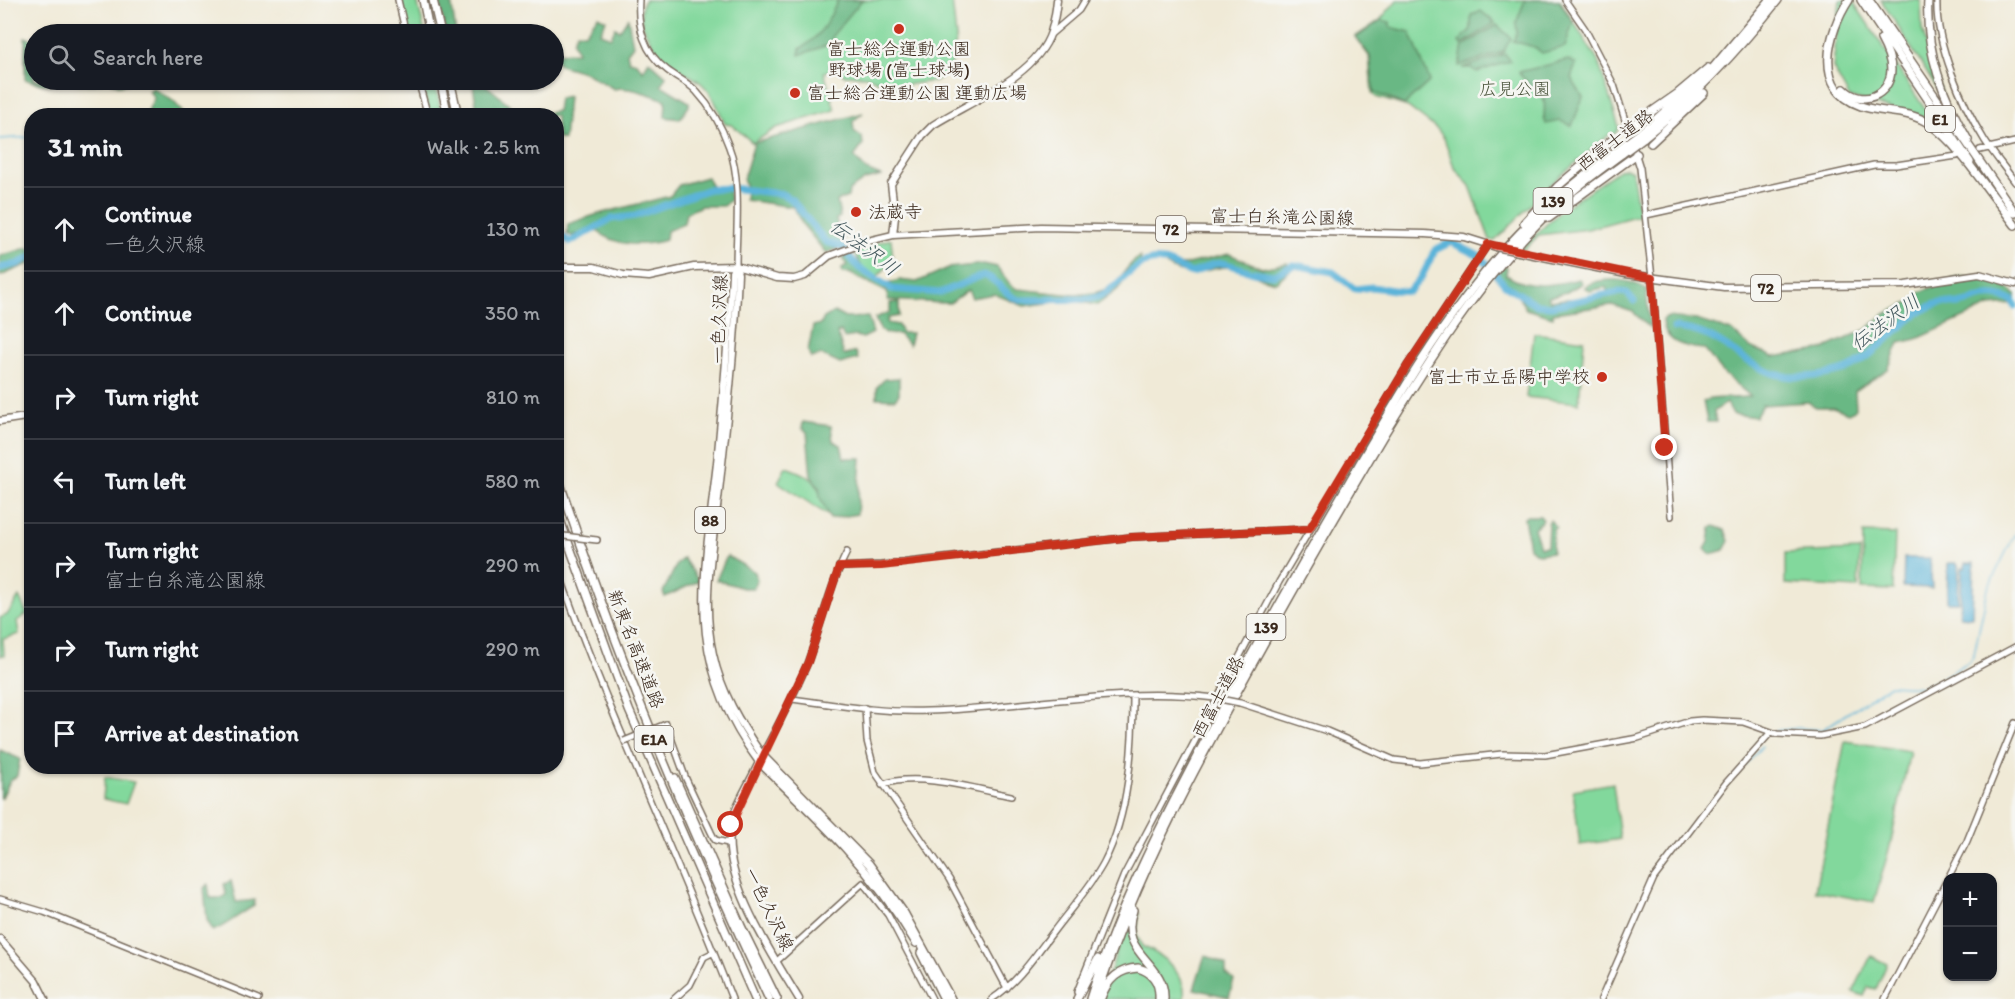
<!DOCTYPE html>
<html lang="en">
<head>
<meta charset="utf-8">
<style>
  :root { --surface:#171b24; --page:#20242c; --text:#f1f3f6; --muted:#9ea1a6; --line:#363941 }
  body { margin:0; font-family:Itim,"Klee One",sans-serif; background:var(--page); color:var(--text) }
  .controls { position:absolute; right:18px; bottom:18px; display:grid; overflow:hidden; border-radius:12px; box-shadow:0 2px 4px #0004 }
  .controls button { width:54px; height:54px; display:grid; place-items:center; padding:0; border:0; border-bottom:2px solid var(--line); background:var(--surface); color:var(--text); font:30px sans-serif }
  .stop { position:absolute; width:18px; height:18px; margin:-14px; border:4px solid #c8321e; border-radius:50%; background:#fff }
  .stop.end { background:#c8321e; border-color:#fff; box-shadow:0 2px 6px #0008 }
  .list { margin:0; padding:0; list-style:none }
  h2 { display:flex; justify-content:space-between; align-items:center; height:78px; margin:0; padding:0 24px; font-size:26px }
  h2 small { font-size:20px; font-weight:400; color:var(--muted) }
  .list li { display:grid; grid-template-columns:39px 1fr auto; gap:18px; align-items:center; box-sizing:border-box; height:84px; padding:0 24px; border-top:2px solid var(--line) }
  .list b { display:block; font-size:22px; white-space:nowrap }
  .list p { margin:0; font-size:20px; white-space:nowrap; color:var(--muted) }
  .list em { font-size:20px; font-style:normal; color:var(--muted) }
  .icon { flex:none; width:33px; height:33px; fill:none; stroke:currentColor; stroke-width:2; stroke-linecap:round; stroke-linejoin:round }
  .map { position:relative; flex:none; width:2015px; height:999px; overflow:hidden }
  .search { position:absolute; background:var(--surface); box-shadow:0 2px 4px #0004; left:24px; top:24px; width:540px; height:66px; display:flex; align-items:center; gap:15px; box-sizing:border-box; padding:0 21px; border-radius:33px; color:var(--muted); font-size:22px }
  .panel { position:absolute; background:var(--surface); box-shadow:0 2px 4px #0004; left:24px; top:108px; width:540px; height:666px; border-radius:24px }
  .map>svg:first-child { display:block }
  .green { fill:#82d89c; stroke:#5e815d; stroke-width:1.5 }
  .forest { fill:#69b884; stroke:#527151; stroke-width:1.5 }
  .water { fill:#5bb4d9; stroke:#4b6f7c; stroke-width:1.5 }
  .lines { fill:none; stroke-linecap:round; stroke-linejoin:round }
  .stream { stroke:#5bb4d9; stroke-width:1.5 }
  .river { stroke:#5bb4d9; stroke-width:7 }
  .secondary-casing { stroke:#7a6d5f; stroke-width:8 }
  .primary-casing { stroke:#7a6d5f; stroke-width:9 }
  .highway-casing { stroke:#7a6d5f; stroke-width:10 }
  .secondary { stroke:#fff; stroke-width:5 }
  .primary { stroke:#fff; stroke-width:6 }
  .highway { stroke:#fff; stroke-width:7 }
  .secondary-bridge-casing { stroke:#7a6d5f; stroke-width:8; stroke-linecap:butt }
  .primary-bridge-casing { stroke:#7a6d5f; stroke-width:9; stroke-linecap:butt }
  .highway-bridge-casing { stroke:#7a6d5f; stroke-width:10; stroke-linecap:butt }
  .secondary-bridge { stroke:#fff; stroke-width:5 }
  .primary-bridge { stroke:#fff; stroke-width:6 }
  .highway-bridge { stroke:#fff; stroke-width:7 }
  .route { stroke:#c8321e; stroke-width:8 }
  .poi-dot { fill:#c8321e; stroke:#f6f6f2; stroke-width:2 }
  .labels { text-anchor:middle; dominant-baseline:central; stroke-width:5; stroke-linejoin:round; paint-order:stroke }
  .shield { fill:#f6f6f2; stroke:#73675e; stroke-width:1.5 }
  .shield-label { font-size:16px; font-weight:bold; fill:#3b2a1e }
  .poi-label { font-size:18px; fill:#3b2a1e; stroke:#f6f6f2; text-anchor:start }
  .park-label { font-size:18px; fill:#4d563e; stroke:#f6f6f2 }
  .street-label { font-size:18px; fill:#3b2a1e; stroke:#f6f6f2 }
  .water-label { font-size:20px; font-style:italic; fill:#465a5f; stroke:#f6f6f2 }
</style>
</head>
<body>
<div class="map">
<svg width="2015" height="999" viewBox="0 0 2015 999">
  <rect width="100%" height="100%" fill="#f6f6f2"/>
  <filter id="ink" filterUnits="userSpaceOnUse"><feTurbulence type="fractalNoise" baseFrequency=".0167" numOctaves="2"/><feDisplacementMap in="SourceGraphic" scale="12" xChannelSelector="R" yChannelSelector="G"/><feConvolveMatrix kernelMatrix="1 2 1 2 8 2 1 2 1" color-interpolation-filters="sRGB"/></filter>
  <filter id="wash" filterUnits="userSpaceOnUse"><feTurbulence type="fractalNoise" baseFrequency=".008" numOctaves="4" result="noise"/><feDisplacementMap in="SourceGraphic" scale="24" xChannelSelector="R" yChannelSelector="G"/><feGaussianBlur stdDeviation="1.35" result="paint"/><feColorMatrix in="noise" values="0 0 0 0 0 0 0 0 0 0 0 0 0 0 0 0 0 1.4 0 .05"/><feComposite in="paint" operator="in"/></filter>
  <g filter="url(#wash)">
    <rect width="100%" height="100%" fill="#f0ead7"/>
    <path class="green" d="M401 0H417L425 34H408Z
      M644 0H952L956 37 954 60 944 76 934 81 891 87 866 76 843 75 840 69 824 72 835 110 776 128 753 143 732 125 725 124C719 110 713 94 702 84 693 76 681 71 671 64 654 51 633 21 644 0Z
      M1397 0H1560L1598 61 1619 127 1616 133 1609 135 1551 184 1495 241 1490 240 1470 186 1454 167 1444 138 1438 130 1408 107 1376 97 1372 93 1369 56 1355 37 1380 20Z
      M1840 0H1852L1933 121C1906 110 1877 107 1849 97L1833 68Z
      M1881 0H1921L1922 29 1944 100Z
      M420 80H434L442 115H430Z
      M1626 168 1632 171 1639 215 1588 229 1539 235 1525 249H1520L1564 208 1619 170Z
      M891 239 893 260 877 277 862 267 853 249Z
      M1534 333 1584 340 1579 403 1526 397Z
      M786 467C823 480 815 484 829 516L778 482Z
      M1863 533 1895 534 1893 590 1862 589Z
      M1860 550 1858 588 1785 584V553Z
      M19 597 27 614 17 621 19 634 3 639 4 655 0 656V618L7 615Z
      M1845 741 1910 751 1890 846 1874 902 1815 891Z
      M105 777 134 782 126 804 103 799Z
      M1613 783 1620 839 1580 845 1573 790Z
      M1130 912 1139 913 1137 935 1142 946C1161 954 1188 974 1184 999H1101Z
      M1871 956 1887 964 1876 989 1868 987 1864 996 1853 992Z"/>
    <path class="forest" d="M439 0H451L456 34H446Z
      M838 0H862L832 36 831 44 799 55 800 49C821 36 828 22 838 0Z
      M1525 0H1559L1573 22 1565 47 1542 53 1534 47 1513 41 1517 33 1516 23Z
      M1481 11 1495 23 1461 45 1459 42 1471 29V15Z
      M598 16 606 20 600 33 611 37 615 28 620 30 628 18 633 45 627 53 629 61 637 63 643 71 649 61 666 76 661 85 689 102V106L680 119 665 117 666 100C652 96 628 85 614 89L584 72 559 65 554 53 577 52 573 41 577 32 585 33Z
      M1381 20 1390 22V27L1410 32 1430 81 1404 105 1374 92 1370 56 1356 38Z
      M1497 25 1511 38 1503 52 1459 66 1463 46Z
      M25 37 34 40V80H133V83L118 85 108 80C90 87 86 83 69 83 47 83 50 88 25 79Z
      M1505 54 1511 61 1477 72 1471 68H1462Z
      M1568 60 1576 64 1571 78 1583 97 1572 126 1560 121 1546 124C1541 115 1548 106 1542 96 1537 86 1523 82 1519 72Z
      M472 80H486V85L510 105 500 115H478Z
      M153 88 173 101 186 115H146L154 98 149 91Z
      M568 96 564 140 557 138 556 116 535 115 557 111 559 98Z
      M863 113 853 121 854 131 862 137 863 145 854 157 866 170 881 176 865 180 849 191 848 197 837 201 840 217 836 219 838 229 847 235 842 241 845 246 826 253 803 225 793 207 745 200 746 188 743 179 754 143Z
      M707 177 714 191 722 188 729 191 730 200 723 206H701L686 213 684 223 667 231 666 240C639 247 617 247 594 229L572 236 567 234 568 224 598 214 670 196 679 185Z
      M27 248 31 249V263L0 276V256Z
      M849 253 857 269 885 285 899 280 917 282 948 268 984 264 997 267 1010 284 1017 289C1043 290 1087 302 1110 287 1123 279 1126 264 1140 257L1142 265 1132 271 1117 290 1097 305 1071 300 1024 306 994 294 972 298 968 290 950 303H943L888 300 887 292 849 273H842V268L847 265 842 258Z
      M1229 254 1262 268 1287 263 1290 270 1276 282C1262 280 1253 273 1241 269 1210 260 1192 288 1161 261L1183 265Z
      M1504 266 1507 267 1506 275C1529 290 1555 285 1579 279L1582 283 1567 292 1548 297 1550 301C1569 297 1587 300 1605 295L1608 291 1605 287 1590 291 1584 287C1602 276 1628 278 1646 289L1650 328 1633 312 1612 305 1553 313V317L1526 309 1519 297 1494 277Z
      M1959 277H1985L2012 291 2015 295V304L1990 306 1917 339 1899 343 1888 369 1855 391 1856 409 1848 413 1833 407H1816L1808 402 1762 405 1755 417 1733 414 1727 403 1714 411 1716 422H1707L1703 401C1715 396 1736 400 1750 396L1724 374 1704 349C1686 348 1663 343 1663 320L1668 317 1696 320 1732 331 1750 347 1773 357 1821 350 1867 329 1883 315 1912 302 1920 292Z
      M899 302V316L888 318 887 323 898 325 902 333H912L909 345 899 334C885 336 879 332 875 318L890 312V303Z
      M834 312 845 318 868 317 873 333 863 338 856 336 844 338 841 331 837 333 844 355 856 352 858 359 840 364 821 355 811 358 808 351 813 326 821 324 824 318Z
      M899 378V394L895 399 877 398V387L885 379Z
      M803 422 831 426 833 441 841 445 844 458H861L857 514 830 519 820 497 819 487 811 476 807 432 802 428Z
      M1527 516H1540L1543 520 1534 528 1540 547 1547 546 1548 523 1550 520 1556 527 1553 529 1552 552 1538 554 1529 548 1524 518Z
      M1714 526 1725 530 1729 541 1724 550 1711 554 1705 549 1709 542 1711 528Z
      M727 556 755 572 757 580 753 588H743L716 580Z
      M683 558 699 581 665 597 663 592 677 564Z
      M0 750 20 759 17 776 10 781 1 799Z
      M231 881 236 902 255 900 254 906C239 914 228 925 213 931L207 920 204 888 208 884 210 898H222L226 894 224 884Z
      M1205 955 1226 965V974L1234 980 1229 997 1194 989Z"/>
    <path class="water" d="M1904 558H1930L1932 588 1903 587Z
      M1948 563H1956L1959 567 1958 602H1947Z
      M1965 563H1974L1972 617 1960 616 1962 568H1965Z"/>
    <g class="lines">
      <path class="stream" d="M0 139 32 137
        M1942 678 1970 661 1974 654 1988 588 2015 534
        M1775 731 1799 728 1822 730 1890 685 1923 687 1936 681
        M1745 765 1762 746"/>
      <path class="river" d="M556 233 570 242 611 219 635 216 709 189 731 188 782 194 792 200 826 242 841 246 859 268 892 289 940 293 983 275C998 278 1004 296 1020 300L1090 299C1119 294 1131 256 1163 261 1174 263 1183 271 1193 273L1213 264 1224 263 1253 272 1273 275 1294 265 1333 272 1355 289 1372 287 1408 292 1421 278 1435 250 1451 242 1481 257 1505 285 1537 305 1551 306 1618 292 1627 293 1634 301
        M0 268 18 264 32 256
        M1674 328C1721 331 1733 359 1772 373 1793 380 1823 377 1844 370 1874 361 1911 307 1941 303 1947 302 1953 305 1959 304 1985 300 1981 290 2012 300L2015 306"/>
    </g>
  </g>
  <g filter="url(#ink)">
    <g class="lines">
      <g class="secondary-casing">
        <path id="secondary" d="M398 0 406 34
          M639 0C637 26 644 53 667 70 676 77 688 82 696 91 710 106 722 127 729 147 742 179 736 231 736 266
          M1565 0 1585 29 1614 85 1640 168 1652 278 1671 516
          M1937 0C1935 43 1962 104 1985 141 1994 155 2005 168 2015 182
          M1051 34 1079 10 1085 0
          M418 80 428 116
          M1980 150 2015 142
          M1646 215 1874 165H1896L1957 156
          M556 423 558 422
          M588 539 597 540
          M556 564C607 712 676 853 732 999
          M839 567 881 565 1132 537 1309 529
          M792 699C837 705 883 713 928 711 1023 708 1121 686 1215 698
          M1240 703 1327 731 1394 760 1420 763 1502 754 1545 755 1638 738 1690 721 1702 720 1743 722 1777 734 1820 736 1865 727 2015 647
          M865 708 867 741 875 772 949 879 1007 988
          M666 724 686 779 711 832 715 840 728 843
          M762 755C778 725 794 696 807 664 821 627 829 587 847 552
          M882 785C915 771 976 789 1011 796
          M1948 878 1967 841 2015 723
          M0 899 44 912 259 999
          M777 961 863 883 888 915 932 999
          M1077 992 1124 875 1279 582 1407 366 1488 244
          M674 999 690 985 704 957 714 952
          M992 999C1018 982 1034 957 1053 932 1070 909 1091 887 1104 862 1129 814 1133 749 1133 696
          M1601 999 1654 878 1726 783 1771 732
          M1885 999 1948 878"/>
      </g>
      <g class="primary-casing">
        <path id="primary" d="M893 235 895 217 891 184 922 136 933 125C969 102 1037 76 1051 32 1054 22 1056 10 1057 0
          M1519 252 1626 274 1724 287 1905 285 1979 274 2015 284
          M736 266 738 274C735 347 727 419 719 491 713 544 701 601 713 654 721 692 740 723 762 755 753 779 736 801 731 826 720 877 773 956 799 999
          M736 266 732 272C729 336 723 399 717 463 704 578 683 661 759 762
          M556 267H594L623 275 649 277 694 267 736 266 777 278 794 279 805 276 829 256 872 240 893 235 1041 227 1425 234 1464 237 1496 247
          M0 421 32 416
          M0 939 36 981 45 999"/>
      </g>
      <g class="highway-casing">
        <path id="highway" d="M423 0 430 34
          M433 0 441 34
          M1849 0C1828 32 1812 89 1861 106 1884 114 1909 109 1931 125 1962 148 1984 187 2009 216
          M1861 0 1970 162
          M1869 0 2015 213
          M1928 0C1925 50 1943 98 1968 140
          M440 80 448 116
          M450 80 458 116
          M1844 89C1862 107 1890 96 1891 70 1891 59 1886 48 1881 39
          M1628 128 1677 94 1708 68
          M1640 133 1707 75 1770 0
          M1643 138C1695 97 1737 52 1778 0
          M1651 143 1704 93
          M2006 213 2015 225
          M1549 218 1637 154
          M1524 223 1557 187 1612 140
          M556 471C615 652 688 827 769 999
          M556 509 629 710 755 999
          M762 755 869 864 904 913 951 999
          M759 762C821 821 872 869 916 943
          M675 778 741 926 777 999
          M1133 910C1117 955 1166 961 1164 999
          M921 953 944 999
          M1101 998C1107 980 1118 969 1138 968 1153 972 1160 983 1159 999
          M1077 999 1098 959
          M1090 999C1118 909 1160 826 1204 743 1243 668 1285 594 1327 520 1381 427 1434 328 1506 248 1540 209 1581 179 1621 147
          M1096 999C1137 870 1204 751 1269 634 1306 567 1344 502 1383 436 1429 361 1475 287 1537 224 1563 197 1593 175 1623 153"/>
      </g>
      <use href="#secondary" class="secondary"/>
      <use href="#primary" class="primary"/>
      <use href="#highway" class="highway"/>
      <g class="secondary-bridge-casing">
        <path id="secondary-bridge" d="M556 535 588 539
          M1215 698 1240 703
          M624 741 666 724"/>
      </g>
      <g class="primary-bridge-casing">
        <path id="primary-bridge" d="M1496 247 1519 252"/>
      </g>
      <g class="highway-bridge-casing">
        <path id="highway-bridge" d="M1621 147 1640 133
          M1623 153 1643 138"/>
      </g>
      <use href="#secondary-bridge" class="secondary-bridge"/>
      <use href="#primary-bridge" class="primary-bridge"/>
      <use href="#highway-bridge" class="highway-bridge"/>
    </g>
  </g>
  <g class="lines" filter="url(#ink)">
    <path class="route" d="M731 825 808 662 839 567 881 566 1132 537 1309 529 1407 366 1488 244 1652 278 1665 448"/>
  </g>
  <g class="poi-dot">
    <circle cx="899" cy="29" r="6"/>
    <circle cx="795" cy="93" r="6"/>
    <circle cx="856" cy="212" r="6"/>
    <circle cx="1602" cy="377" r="6"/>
  </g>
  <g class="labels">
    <g class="shield">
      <rect x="1925" y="106" width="30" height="26" rx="4.5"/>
      <rect x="1533.5" y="188" width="39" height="26" rx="4.5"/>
      <rect x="1156" y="216" width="30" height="26" rx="4.5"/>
      <rect x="1751" y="275" width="30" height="26" rx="4.5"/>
      <rect x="695" y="507" width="30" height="26" rx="4.5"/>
      <rect x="1246.5" y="614" width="39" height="26" rx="4.5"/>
      <rect x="634.5" y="726" width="39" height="26" rx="4.5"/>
    </g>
    <g class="shield-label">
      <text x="1940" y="119">E1</text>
      <text x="1553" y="201">139</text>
      <text x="1171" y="229">72</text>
      <text x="1766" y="288">72</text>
      <text x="710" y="520">88</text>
      <text x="1266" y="627">139</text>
      <text x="654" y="739">E1A</text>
    </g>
    <g class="poi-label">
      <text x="899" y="49" text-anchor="middle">富士総合運動公園<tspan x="899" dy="21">野球場 (富士球場)</tspan></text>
      <text x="807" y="93">富士総合運動公園 運動広場</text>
      <text x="868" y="212">法蔵寺</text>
      <text x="1590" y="377" text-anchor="end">富士市立岳陽中学校</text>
    </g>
    <g class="park-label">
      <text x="1515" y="89">広見公園</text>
    </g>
    <g class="street-label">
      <text transform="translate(1615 140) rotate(-37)">西富士道路</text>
      <text transform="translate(1282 217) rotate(1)">富士白糸滝公園線</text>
      <text transform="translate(719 319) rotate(-88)">一色久沢線</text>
      <text transform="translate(636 649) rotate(69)">新東名高速道路</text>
      <text transform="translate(1218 697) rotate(-62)">西富士道路</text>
      <text transform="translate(769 909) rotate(64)">一色久沢線</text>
    </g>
    <g class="water-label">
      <text transform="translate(865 247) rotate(37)">伝法沢川</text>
      <text transform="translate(1885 322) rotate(-36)">伝法沢川</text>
    </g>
  </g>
</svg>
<div class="controls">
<button>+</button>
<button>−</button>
</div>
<div class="stop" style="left:731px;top:825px"></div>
<div class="stop end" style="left:1665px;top:448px"></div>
<div class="search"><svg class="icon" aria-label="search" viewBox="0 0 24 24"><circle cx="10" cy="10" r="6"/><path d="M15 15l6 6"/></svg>Search here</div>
<section class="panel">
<h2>31 min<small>Walk · 2.5 km</small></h2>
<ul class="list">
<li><svg class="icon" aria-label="ahead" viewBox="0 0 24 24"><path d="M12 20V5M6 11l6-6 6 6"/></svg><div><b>Continue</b><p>一色久沢線</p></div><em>130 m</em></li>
<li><svg class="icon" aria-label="ahead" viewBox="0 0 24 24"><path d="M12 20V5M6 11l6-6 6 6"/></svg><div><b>Continue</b></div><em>350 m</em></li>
<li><svg class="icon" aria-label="right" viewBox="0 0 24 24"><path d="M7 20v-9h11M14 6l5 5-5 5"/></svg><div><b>Turn right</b></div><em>810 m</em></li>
<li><svg class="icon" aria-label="left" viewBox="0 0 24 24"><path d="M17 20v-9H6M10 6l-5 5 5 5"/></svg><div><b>Turn left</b></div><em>580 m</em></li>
<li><svg class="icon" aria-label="right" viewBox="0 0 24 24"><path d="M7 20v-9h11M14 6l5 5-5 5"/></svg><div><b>Turn right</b><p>富士白糸滝公園線</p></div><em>290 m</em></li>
<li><svg class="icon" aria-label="right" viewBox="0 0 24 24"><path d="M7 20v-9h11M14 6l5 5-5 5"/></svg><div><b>Turn right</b></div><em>290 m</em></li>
<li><svg class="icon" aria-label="arrive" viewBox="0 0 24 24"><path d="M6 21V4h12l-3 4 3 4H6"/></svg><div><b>Arrive at destination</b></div></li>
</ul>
</section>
</div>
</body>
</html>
